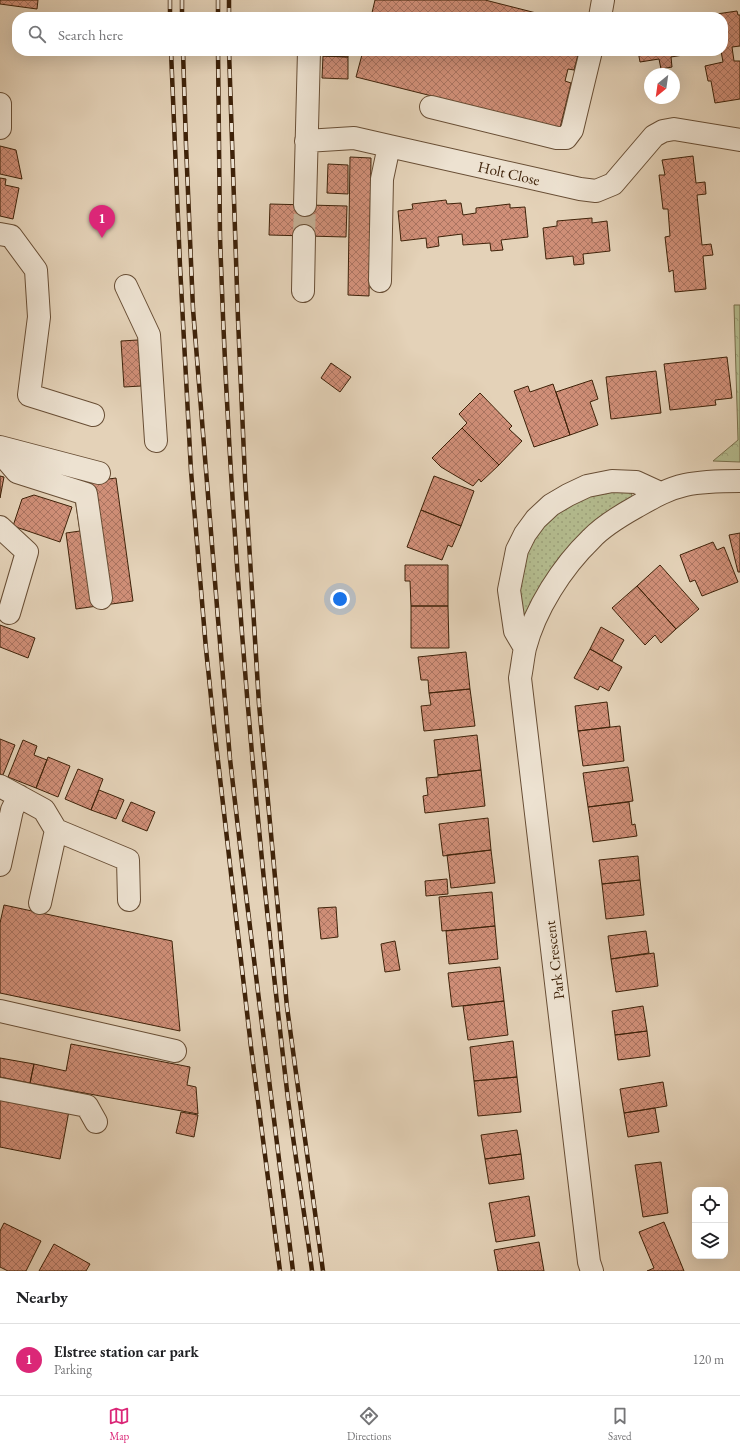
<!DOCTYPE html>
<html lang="en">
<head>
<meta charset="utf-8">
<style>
  :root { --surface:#fff; --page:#f2f2f2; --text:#202124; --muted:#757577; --line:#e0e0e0; --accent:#db2777 }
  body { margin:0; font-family:"EB Garamond",serif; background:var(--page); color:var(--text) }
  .controls { position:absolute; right:12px; bottom:12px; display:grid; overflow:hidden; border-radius:8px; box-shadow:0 4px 16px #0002 }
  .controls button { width:36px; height:36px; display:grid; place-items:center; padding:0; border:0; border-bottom:1px solid var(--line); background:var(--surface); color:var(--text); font:20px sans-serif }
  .compass { position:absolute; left:644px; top:68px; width:36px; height:36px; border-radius:50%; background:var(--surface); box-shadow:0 4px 16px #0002; rotate:209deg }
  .you { position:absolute; left:340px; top:599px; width:14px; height:14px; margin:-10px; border:3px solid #fff; border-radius:50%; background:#1a73e8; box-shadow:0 0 0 6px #1a73e833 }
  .badge { display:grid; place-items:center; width:26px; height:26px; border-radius:50%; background:var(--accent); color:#fff; font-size:13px; font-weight:700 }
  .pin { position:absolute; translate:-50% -33px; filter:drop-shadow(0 1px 2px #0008) }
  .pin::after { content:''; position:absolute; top:21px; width:14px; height:12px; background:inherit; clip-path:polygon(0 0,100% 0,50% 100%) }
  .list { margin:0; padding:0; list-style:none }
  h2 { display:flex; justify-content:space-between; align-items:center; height:52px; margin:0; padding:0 16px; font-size:17px }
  h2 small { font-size:13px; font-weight:400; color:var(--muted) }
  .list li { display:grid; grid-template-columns:26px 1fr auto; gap:12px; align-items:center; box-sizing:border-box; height:72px; padding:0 16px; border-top:1px solid var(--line) }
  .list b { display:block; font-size:15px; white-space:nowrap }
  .list p { margin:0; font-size:13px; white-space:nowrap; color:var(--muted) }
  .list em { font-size:13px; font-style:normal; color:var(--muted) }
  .icon { flex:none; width:22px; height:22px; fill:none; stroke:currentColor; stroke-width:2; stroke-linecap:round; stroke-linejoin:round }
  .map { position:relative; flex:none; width:740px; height:1271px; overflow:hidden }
  .search { position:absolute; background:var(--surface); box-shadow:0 4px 16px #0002; left:12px; right:12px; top:12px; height:44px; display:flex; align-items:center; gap:10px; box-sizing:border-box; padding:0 14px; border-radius:16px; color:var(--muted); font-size:15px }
  .sheet { height:124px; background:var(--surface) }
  nav { display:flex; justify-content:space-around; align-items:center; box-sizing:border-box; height:56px; border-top:1px solid var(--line); background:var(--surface); font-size:11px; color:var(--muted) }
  nav a { display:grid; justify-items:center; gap:2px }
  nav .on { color:var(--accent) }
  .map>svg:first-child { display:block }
  .grass { fill:url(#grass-dots); stroke:#796f4c }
  .forest { fill:url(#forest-crowns); stroke:#796f4c }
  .building { fill:url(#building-cross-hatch); stroke:#3e2209 }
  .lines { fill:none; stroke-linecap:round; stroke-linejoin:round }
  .minor-tunnel { stroke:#c3af95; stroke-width:22; stroke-dasharray:22 11; stroke-linecap:butt }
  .minor-casing { stroke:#684e35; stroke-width:24 }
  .minor { stroke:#ede2d1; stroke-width:22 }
  .rail-casing { stroke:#3e2209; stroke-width:4.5 }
  .rail { stroke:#ede2d1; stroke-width:3; stroke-dasharray:9; stroke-linecap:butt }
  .labels { text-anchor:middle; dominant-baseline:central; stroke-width:3; stroke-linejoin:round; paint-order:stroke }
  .street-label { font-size:15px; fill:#3e2209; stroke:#ede2d1 }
</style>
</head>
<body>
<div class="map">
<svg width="740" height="1271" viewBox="0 0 740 1271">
  <defs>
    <pattern id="grass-dots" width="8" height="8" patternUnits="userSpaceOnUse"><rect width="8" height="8" fill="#b4bc8f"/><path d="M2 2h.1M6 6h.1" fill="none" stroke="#9ca17a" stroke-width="1.8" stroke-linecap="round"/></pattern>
    <pattern id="forest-crowns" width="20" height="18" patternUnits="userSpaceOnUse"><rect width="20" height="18" fill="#b4bc8f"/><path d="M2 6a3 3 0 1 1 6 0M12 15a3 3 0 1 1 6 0" fill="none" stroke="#9ca17a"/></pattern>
    <pattern id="building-cross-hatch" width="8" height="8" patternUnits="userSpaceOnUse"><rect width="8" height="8" fill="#d08f78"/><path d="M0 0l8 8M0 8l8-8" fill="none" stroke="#aa7461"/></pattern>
  </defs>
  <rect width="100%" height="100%" fill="#e4d2b8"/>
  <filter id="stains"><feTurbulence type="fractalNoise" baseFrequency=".005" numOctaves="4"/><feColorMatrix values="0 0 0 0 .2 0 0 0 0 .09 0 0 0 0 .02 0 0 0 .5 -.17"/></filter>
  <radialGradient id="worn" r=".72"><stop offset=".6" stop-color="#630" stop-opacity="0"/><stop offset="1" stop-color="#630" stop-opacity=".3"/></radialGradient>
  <path class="grass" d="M631 491 632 496 630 500 525 615 520 613 516 584 521 560 545 519 587 492Z"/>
  <path class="forest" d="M734 305H740V462L713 461 738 440Z"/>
  <path class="building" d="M0 0H38L37 9 0 4Z
    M375 0H485L552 17H371Z
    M737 11 738 15H740V46L732 47 734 61H740V99L715 103 711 81H708L705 66 723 62 721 51H723V17L703 16Z
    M323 51H349L348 57 323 56Z
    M363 51H579L574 70 568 69 565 81 571 83 560 128 356 77Z
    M638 51H708L671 57 672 67 661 69 659 59 640 62Z
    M323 56 348 57V79L322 78Z
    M0 146 16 150 22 179 0 174Z
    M693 156 696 183 705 182 706 194 697 195 702 245 711 244 713 255 703 256 706 289 675 292 673 270 669 272 665 237 670 236 668 209H663L659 175H665L662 160Z
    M350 157 371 158 369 296 348 295Z
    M328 164 348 165V194L327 193Z
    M0 178 6 179 5 185 19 188 13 219 0 216Z
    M446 200 447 204 461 203 463 215 476 213V208L510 204V208L525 207 528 237 501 240 503 250 491 251 490 243 463 245 462 234 438 237 439 246 427 248 426 238 401 241 398 211 413 209 412 204Z
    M270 204 347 206 346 237 269 235Z
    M592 218V223L607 221 610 251 583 254 584 264 574 265 573 256 546 259 543 228 557 226V221Z
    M138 340 141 386 124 387 121 341Z
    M727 357 732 398 715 400 716 405 670 410 664 364Z
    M331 363 351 377 340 392 321 378Z
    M656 371 661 413 611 419 606 377Z
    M592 380 598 399 590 402 598 425 570 435 556 392Z
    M553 384 570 435 534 447 514 391 528 386 530 392Z
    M480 393 512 426 509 429 522 441 499 465 462 428 467 423 459 414Z
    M462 428 499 465 481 482 479 479 473 486 441 467 432 458Z
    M0 476 4 477 0 498Z
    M434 476 474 491 461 526 421 510Z
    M116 478 133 601 76 609 66 533 80 531 73 484Z
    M34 495 72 507 60 542 13 526 22 499Z
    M421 510 461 526 452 547 448 545 442 560 407 547Z
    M740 533V572H738L729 535Z
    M713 542 717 550 724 547 738 582 702 596 695 580 690 582 680 555Z
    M405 565H448V606H411L410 581H405Z
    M660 565 699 609 676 629 637 586Z
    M637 586 676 629 661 643 655 635 645 645 612 608Z
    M411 606H448L449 648H411Z
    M0 625 35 638 28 658 0 647Z
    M601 627 624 640 612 661 590 649Z
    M590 649 622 667 609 691 600 686 598 690 574 678Z
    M466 652 470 689 429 693 428 680H421L418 657Z
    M470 689 475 726 424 731 421 706 431 705 429 693Z
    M607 702 610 727 578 731 575 706Z
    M620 726 624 761 583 766 578 731Z
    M477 735 481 770 438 775 434 740Z
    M0 739 15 745 3 775 0 774Z
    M23 740 37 746 34 755 47 760 36 788 8 777Z
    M48 757 70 766 58 797 36 788Z
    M628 767 633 801 588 807 583 773Z
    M78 769 103 779 91 810 65 799Z
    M481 770 485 806 425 813 423 796 428 795 426 778 438 777V775Z
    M99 790 124 800 116 819 91 810Z
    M131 802 155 812 147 831 122 821Z
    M629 802 632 825 635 824 637 836 593 842 588 807Z
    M488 818 491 850 443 856 439 824Z
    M491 850 495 883 451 888 447 855Z
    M638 856 640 880 602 884 599 860Z
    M447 879 448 894 426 896 425 881Z
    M640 880 644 915 606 919 602 884Z
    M492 892 495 926 442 931 439 897Z
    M4 905 172 941 180 1031 0 993V923Z
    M336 907 338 937 321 939 318 908Z
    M495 926 498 959 449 964 446 931Z
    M646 931 649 953 611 959 608 936Z
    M395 941 400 970 385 972 381 944Z
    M654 953 658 986 616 992 611 959Z
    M500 967 504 1001 452 1007 448 973Z
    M504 1001 508 1035 468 1040 463 1006Z
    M643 1006 647 1031 615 1035 612 1011Z
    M647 1031 650 1056 618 1060 615 1035Z
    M513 1041 517 1077 474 1081 470 1047Z
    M71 1044 190 1067 187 1085 196 1087 198 1114 30 1083 34 1064 66 1071Z
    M0 1058 34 1064 30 1083 0 1077Z
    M517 1077 521 1112 478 1116 474 1081Z
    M663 1082 667 1106 624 1113 620 1089Z
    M0 1098 69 1111 60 1159 0 1147Z
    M655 1108 659 1132 628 1137 624 1113Z
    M181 1112 198 1115 194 1137 176 1133Z
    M517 1130 521 1154 485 1159 481 1135Z
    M521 1154 524 1179 489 1184 485 1159Z
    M661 1162 668 1213 643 1217 635 1165Z
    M529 1196 535 1236 496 1242 489 1203Z
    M664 1222 684 1271H647L654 1268 639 1232Z
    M4 1223 41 1241 26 1271H8L0 1267V1231Z
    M539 1242 544 1271H498L494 1250Z
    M54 1244 90 1264 86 1271H39Z"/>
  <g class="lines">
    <path class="minor-tunnel" d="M304 236 305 205"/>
    <g class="minor-casing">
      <path id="minor" d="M600 17 603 0
        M0 104V128
        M431 107 557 138H566L572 130 591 51
        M306 141 354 138 389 146
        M305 205 309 51
        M0 234 11 236 36 270 39 317 29 395 93 415
        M380 281 382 179 389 146 580 189 596 191 613 184 654 136 663 131 674 129 740 140
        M126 286 149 335 156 441
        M303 291 304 236
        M0 447 99 473
        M0 452 17 472 86 494 101 598
        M0 527 27 552 9 613
        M525 648 515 631 509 590 517 550 525 534 536 519 551 505 568 495 587 486 612 481 636 482 660 493
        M0 786 44 810 56 830 128 860 129 900
        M0 865 12 810 19 796
        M40 903 56 830
        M0 1011 175 1051
        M0 1089 87 1106 96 1122
        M592 1271 589 1262 520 678C522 668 523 657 525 648 535 609 562 567 591 539 603 526 620 516 636 507 652 498 667 489 685 485 703 481 722 481 740 481"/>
    </g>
    <use href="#minor" class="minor"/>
    <g class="rail-casing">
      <path id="rail" d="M170 0V17
        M182 0V17
        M218 0V17
        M229 17V0
        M171 51 180 266 191 471 206 649 214 726 251 1047 280 1271
        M183 51 186 145 193 309 218 619 230 759 242 862 258 992 293 1271
        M218 51C219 112 219 174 220 236 229 518 253 801 286 1082 293 1145 304 1208 312 1271
        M229 51 238 319 245 478 259 704 287 1007 323 1271"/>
    </g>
    <use href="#rail" class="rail"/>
  </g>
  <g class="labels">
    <g class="street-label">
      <text transform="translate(509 173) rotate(13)">Holt Close</text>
      <text transform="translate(554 960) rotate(-97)">Park Crescent</text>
    </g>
  </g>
  <rect width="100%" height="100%" filter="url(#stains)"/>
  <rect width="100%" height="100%" fill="url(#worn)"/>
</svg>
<div class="controls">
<button><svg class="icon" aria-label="locate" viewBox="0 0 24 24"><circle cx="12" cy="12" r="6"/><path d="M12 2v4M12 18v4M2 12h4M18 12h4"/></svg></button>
<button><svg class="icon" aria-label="layers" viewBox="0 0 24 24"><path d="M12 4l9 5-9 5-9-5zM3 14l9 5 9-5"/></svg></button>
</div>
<svg class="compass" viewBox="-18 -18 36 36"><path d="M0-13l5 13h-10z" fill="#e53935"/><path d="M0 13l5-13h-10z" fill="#757577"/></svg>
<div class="you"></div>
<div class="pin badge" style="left:102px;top:238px">1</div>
<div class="search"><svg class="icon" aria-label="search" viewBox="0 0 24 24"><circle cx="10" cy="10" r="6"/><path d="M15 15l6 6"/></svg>Search here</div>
</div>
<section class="sheet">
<h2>Nearby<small></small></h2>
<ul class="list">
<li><span class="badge">1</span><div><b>Elstree station car park</b><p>Parking</p></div><em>120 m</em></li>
</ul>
</section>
<nav>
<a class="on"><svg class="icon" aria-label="map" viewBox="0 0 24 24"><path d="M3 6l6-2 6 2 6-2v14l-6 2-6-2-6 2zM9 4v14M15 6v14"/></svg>Map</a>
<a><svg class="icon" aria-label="directions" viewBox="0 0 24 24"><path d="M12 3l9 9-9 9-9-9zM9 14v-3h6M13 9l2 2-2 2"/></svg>Directions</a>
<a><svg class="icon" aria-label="saved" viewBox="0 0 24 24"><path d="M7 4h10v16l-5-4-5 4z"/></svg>Saved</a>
</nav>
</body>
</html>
